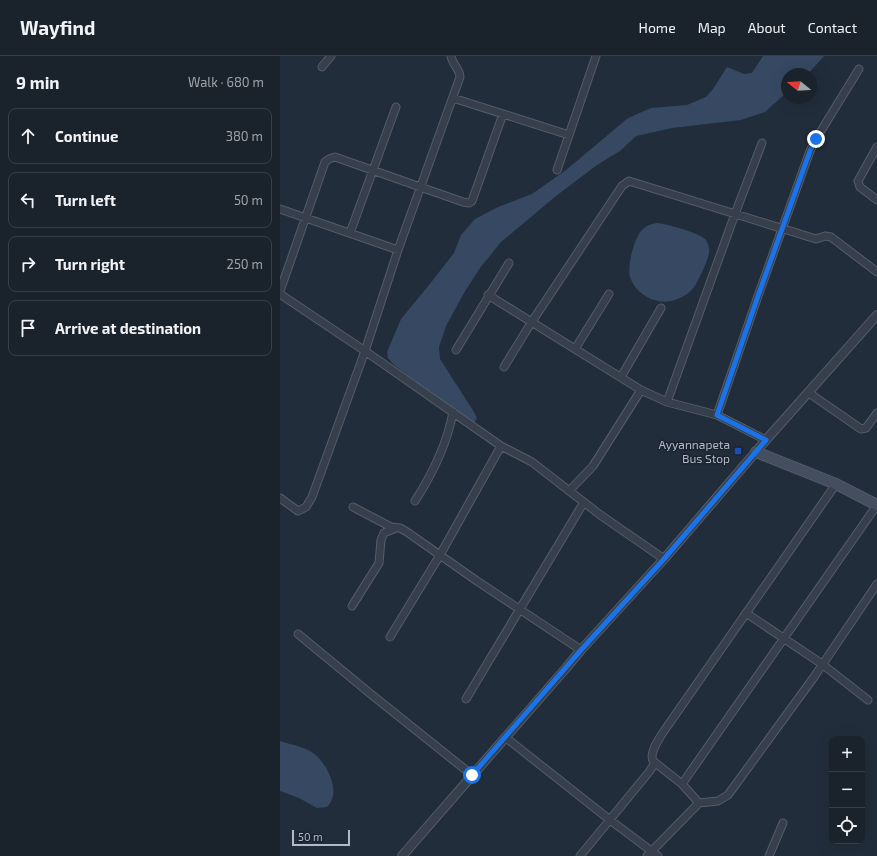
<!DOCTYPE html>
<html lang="en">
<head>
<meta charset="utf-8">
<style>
  :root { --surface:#1a222c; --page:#232a34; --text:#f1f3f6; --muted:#9fa4a9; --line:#383f48 }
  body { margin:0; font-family:"Exo 2",sans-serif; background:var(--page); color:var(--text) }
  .controls { position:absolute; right:12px; bottom:12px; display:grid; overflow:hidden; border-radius:8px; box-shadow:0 4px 16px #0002 }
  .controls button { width:36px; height:36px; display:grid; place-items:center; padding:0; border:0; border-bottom:1px solid var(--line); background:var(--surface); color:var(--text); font:20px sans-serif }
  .compass { position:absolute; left:501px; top:12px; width:36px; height:36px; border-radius:50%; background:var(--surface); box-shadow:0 4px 16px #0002; rotate:288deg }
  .scale { position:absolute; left:12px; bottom:10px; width:58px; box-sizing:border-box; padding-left:4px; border:2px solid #b1bac7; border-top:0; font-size:11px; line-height:14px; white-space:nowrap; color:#b1bac7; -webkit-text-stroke:3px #1b2430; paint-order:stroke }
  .stop { position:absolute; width:12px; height:12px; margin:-9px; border:3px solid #1a73e8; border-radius:50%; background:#fff }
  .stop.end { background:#1a73e8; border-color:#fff; box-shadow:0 1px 4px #0008 }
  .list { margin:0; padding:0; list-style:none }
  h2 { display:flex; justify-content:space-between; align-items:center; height:52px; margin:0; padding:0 16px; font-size:17px }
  h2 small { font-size:13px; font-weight:400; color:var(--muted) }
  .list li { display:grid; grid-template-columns:26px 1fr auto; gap:12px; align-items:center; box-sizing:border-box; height:56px; margin:0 8px 8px; padding:0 8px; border:1px solid var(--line); border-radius:8px }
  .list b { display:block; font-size:15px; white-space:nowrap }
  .list em { font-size:13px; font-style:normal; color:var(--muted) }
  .icon { flex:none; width:22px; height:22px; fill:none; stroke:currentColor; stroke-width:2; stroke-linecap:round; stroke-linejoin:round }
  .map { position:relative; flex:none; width:597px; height:800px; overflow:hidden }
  header { display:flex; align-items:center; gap:24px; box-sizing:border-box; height:56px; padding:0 20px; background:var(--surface); border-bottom:1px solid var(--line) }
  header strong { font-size:19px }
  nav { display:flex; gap:22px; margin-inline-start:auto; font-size:14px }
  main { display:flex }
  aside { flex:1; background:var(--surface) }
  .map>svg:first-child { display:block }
  .water { fill:#364862 }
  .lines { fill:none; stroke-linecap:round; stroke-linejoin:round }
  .minor-casing { stroke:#545d69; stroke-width:9 }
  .tertiary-casing { stroke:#545d69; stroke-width:10 }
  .secondary-casing { stroke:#545d69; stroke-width:12 }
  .minor { stroke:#363f4b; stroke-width:7 }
  .tertiary { stroke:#363f4b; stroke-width:8 }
  .secondary { stroke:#444e5e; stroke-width:10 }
  .route { stroke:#1a73e8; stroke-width:5 }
  .transit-dot { fill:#1a4fb4; stroke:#1b2430; stroke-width:1.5 }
  .labels { text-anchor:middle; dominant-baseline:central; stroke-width:3; stroke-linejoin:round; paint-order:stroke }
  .poi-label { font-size:12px; fill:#b1bac7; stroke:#1b2430; text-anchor:end }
</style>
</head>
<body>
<header>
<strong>Wayfind</strong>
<nav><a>Home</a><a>Map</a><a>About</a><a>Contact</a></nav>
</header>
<main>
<aside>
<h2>9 min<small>Walk · 680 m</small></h2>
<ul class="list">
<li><svg class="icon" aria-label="ahead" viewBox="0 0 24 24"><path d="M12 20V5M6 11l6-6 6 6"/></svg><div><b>Continue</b></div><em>380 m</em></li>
<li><svg class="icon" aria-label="left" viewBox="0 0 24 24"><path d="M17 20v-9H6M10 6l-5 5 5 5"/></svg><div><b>Turn left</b></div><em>50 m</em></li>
<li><svg class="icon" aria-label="right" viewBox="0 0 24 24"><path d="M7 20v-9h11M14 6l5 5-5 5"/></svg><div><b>Turn right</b></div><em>250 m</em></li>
<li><svg class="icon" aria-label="arrive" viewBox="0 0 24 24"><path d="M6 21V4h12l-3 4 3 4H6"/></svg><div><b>Arrive at destination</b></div></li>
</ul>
</aside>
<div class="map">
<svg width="597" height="800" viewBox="0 0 597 800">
  <rect width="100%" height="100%" fill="#222d3b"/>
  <path class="water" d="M483 0H544L528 18H507V36L485 56 461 64 392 72 356 80 340 95 317 109 276 140 221 186 200 212 184 237 166 270 159 291 160 303 194 356 197 362 194 367 145 333 113 308 108 302 107 296 121 263 149 229 174 197 181 179 195 163 218 151 252 138 286 114 348 62 371 52 407 49 426 41 433 33 447 11 464 18 472 17Z
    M377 167C387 168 417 176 425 183 427 185 429 190 429 192 431 200 420 220 416 228 411 237 403 241 395 244 377 250 356 239 350 221 347 210 354 181 363 173 367 169 371 168 377 167Z
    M0 685C9 688 21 690 30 695 43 702 58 727 52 743 51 746 49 749 47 751L37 752 19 742 0 735Z"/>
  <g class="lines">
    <g class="minor-casing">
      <path id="minor" d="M42 11 51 0
        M173 42 289 79
        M597 91 578 125 580 131 597 144
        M277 114 316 0
        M0 153 118 194
        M70 177 116 51
        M0 235 45 106 49 103 55 101 183 146 189 147 192 145 223 58
        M0 238 85 295 221 390 252 406 319 458 384 503
        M208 239 361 334 387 346 437 359 486 384
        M295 293 329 238
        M176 294 229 207
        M224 311 251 267 342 130 349 125 536 183 545 180 551 181 597 216
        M341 321 381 252
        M529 337 581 373 586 372 597 357
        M387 346 455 158 482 87
        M437 359 478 240 530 95 536 83 579 13
        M289 435 313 410 361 334
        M0 442 18 455 26 451 32 441 85 295 118 194 180 21C180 13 172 8 171 0
        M135 445C153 417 167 389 173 356
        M73 451 111 471 120 472 127 476 197 525 301 594
        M72 550 99 507 101 484 104 477 116 472
        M466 557 542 608 588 644
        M18 578 92 639 192 719
        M110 581 160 499 221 390
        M186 643 304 446
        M225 681 330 764 378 800
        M402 728 597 449
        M419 747 402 728 373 705C368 695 385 674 391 665L556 428
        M300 800 369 716 375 707
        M367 800 419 747 438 745 448 739 534 621 597 528
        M489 800 503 767"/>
    </g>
    <g class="tertiary-casing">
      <path id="tertiary" d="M122 800 286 612 301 594 384 503 486 384 597 259"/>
    </g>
    <g class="secondary-casing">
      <path id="secondary" d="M476 396 556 428 597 449"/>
    </g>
    <use href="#minor" class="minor"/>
    <use href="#tertiary" class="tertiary"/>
    <use href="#secondary" class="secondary"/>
  </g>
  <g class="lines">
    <path class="route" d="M192 719 301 594 384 503 486 384 437 359 478 240 530 95 536 83"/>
  </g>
  <rect class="transit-dot" x="454" y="391" width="8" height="8" rx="2"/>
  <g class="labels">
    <g class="poi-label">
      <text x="450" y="388">Ayyannapeta<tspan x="450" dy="14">Bus Stop</tspan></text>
    </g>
  </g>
</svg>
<div class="controls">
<button>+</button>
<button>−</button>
<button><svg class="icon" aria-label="locate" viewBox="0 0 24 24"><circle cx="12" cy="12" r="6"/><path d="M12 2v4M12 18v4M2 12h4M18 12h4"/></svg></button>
</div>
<svg class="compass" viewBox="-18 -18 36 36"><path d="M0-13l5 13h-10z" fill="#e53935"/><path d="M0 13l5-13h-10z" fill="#9fa4a9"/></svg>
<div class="scale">50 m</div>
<div class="stop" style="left:192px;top:719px"></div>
<div class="stop end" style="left:536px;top:83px"></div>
</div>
</main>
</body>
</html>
